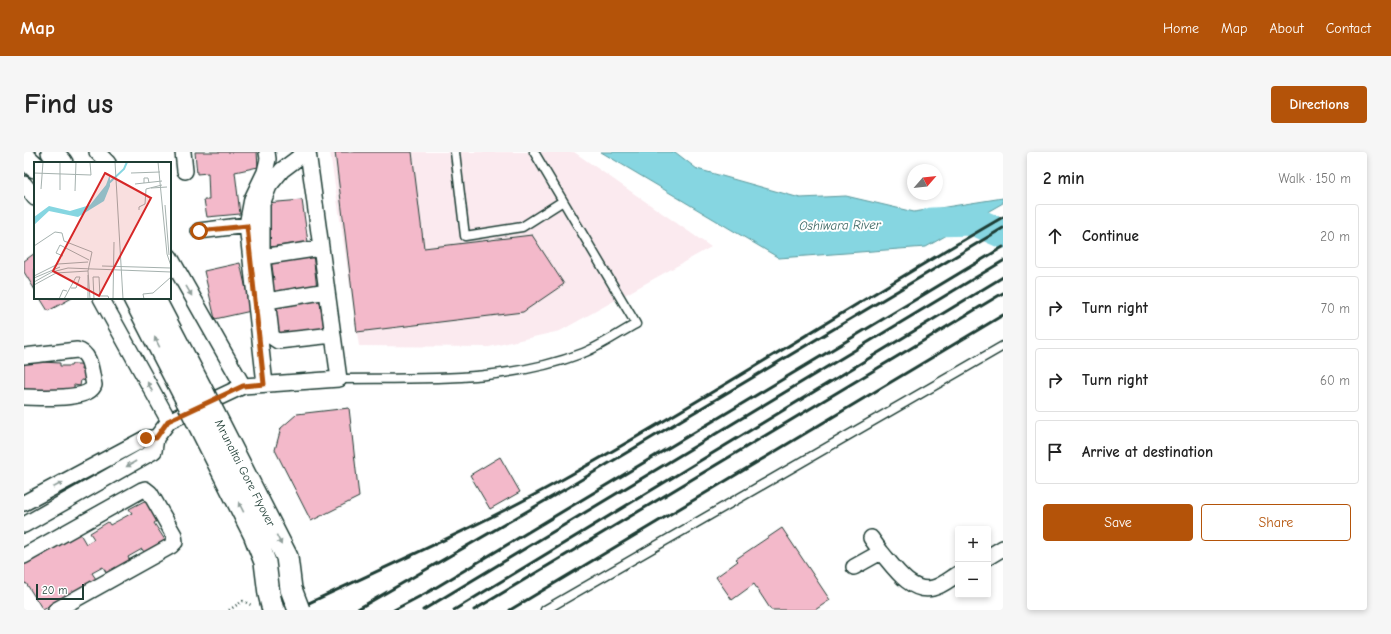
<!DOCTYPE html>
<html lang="en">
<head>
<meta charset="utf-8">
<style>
  :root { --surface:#fff; --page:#f6f6f6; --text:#222; --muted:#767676; --line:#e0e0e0; --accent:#b45309 }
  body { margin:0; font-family:"Comic Neue",sans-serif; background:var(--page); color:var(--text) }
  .controls { position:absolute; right:12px; bottom:12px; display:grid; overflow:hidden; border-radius:4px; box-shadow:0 2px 6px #0003 }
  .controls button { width:36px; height:36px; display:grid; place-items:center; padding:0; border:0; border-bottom:1px solid var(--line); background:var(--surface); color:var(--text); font:20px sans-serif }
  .compass { position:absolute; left:883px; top:12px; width:36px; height:36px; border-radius:50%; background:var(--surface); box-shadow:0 2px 6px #0003; rotate:62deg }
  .scale { position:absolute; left:12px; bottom:10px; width:48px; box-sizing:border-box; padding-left:4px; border:2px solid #1f3d34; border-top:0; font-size:11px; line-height:14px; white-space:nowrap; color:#1f3d34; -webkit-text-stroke:3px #fff; paint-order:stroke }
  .stop { position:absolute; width:12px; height:12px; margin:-9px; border:3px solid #b45309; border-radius:50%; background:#fff }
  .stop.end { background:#b45309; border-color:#fff; box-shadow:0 1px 4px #0008 }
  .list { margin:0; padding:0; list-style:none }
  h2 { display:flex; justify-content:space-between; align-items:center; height:52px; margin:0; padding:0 16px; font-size:17px }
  h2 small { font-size:13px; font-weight:400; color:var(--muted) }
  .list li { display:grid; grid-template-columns:26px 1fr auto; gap:12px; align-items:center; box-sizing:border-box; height:64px; margin:0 8px 8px; padding:0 8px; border:1px solid var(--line); border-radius:4px }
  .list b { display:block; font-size:15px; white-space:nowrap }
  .list em { font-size:13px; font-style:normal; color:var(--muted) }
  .actions { display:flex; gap:8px; padding:12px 16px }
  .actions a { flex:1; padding:9px 0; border:1px solid var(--accent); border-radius:4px; text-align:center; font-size:14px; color:var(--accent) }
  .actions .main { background:var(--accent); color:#fff }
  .icon { flex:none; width:22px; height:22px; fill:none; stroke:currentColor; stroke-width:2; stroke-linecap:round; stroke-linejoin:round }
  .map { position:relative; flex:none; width:979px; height:458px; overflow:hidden; border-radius:4px }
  header { display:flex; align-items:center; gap:24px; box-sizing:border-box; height:56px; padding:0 20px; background:var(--accent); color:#fff }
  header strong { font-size:19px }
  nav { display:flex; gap:22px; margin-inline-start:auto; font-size:14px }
  .intro { display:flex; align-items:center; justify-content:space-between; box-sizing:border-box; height:96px; padding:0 24px }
  h1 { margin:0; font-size:28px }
  .button { padding:10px 18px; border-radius:4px; background:var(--accent); color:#fff; font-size:14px; font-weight:700 }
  main { display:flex; gap:24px; padding:0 24px }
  aside { flex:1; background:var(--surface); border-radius:4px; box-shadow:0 2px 6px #0003 }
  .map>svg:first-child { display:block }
  .built { fill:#fbeaef }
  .water { fill:#86d6e1; stroke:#5d999c }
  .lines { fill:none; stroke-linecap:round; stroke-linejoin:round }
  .river { stroke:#86d6e1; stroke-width:29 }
  .building { fill:#f3b9ca; stroke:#1f3d34 }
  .lane-casing { stroke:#1f3d34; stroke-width:11 }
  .street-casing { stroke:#1f3d34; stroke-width:18 }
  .secondary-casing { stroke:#1f3d34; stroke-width:24 }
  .path { stroke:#1f3d34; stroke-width:2.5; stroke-dasharray:1 3; stroke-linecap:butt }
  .lane { stroke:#fff; stroke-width:8 }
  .street { stroke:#fff; stroke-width:15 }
  .secondary { stroke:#fff; stroke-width:21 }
  .rail { stroke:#1f3d34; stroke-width:3 }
  .secondary-bridge-casing { stroke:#1f3d34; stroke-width:24; stroke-linecap:butt }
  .secondary-bridge { stroke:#fff; stroke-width:21 }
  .oneway { fill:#8f9e9a }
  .route { stroke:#b45309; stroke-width:5 }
  .labels { text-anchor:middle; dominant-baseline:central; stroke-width:4; stroke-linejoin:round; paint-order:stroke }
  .street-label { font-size:12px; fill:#1f3d34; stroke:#fff }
  .water-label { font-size:13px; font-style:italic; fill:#39635f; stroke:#fff }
  .inset-river { fill:none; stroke:#86d6e1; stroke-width:2 }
  .inset-road { fill:none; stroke:#a5b1ae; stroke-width:1 }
  .view { fill:#d62828; fill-opacity:0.15; stroke:#d62828; stroke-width:2 }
  .inset-edge { fill:none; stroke:#1f3d34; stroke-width:2 }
</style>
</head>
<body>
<header>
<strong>Map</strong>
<nav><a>Home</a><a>Map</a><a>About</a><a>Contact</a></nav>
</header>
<div class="intro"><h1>Find us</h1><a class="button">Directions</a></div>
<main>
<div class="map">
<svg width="979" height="458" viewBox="0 0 979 458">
  <rect width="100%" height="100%" fill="#fff"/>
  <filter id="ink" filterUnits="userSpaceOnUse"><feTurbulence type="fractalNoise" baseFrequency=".025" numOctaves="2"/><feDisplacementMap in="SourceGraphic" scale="8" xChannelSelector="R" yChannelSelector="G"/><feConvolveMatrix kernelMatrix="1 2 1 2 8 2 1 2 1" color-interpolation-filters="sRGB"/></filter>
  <g filter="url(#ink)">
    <path class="built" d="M306 0H550L687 95 536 179 465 195 335 194Z"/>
    <path class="water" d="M577 0H651L673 17 776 46 822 44 890 60 979 46V51L902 95 755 106Z"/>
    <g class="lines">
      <path class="river" d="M908 70 950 69 979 82"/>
    </g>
    <path class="building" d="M171 0H233L234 15 211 20 216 62 183 65 180 48H185L184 21 173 22Z
      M311 0H388L400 96 508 83 540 132 499 160 333 180Z
      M278 48 284 90 246 95 242 51Z
      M11 101V138L0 120V109Z
      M289 102 293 137 245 143 244 128H250L247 107Z
      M216 111 227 159 191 167 180 119Z
      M295 143 300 177 251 185 248 170H253L250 150Z
      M16 146H48L24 159Z
      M0 209 36 211V214H47L48 212H58L57 218H64L63 229 57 228 56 234 50 233V242H0Z
      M325 256 335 345 287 369 251 298 257 276 273 262Z
      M476 305 496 340 466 357 446 323Z
      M124 347 136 367 130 371 141 388 120 400 118 397 104 405 106 409 83 422 79 415 68 421 72 427 19 458 2 431 0 432V412L55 380 62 392 70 387 66 381 84 370 86 373 108 361 105 357Z
      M758 376 806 448 791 458H747L730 432 708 448 692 425 714 409 712 407Z"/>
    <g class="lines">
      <g class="lane-casing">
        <path id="lane" d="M431 0 441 84 498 75 539 49
          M315 227C397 226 482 231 559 201 577 194 595 181 612 172L510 0
          M521 458 979 194"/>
      </g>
      <g class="street-casing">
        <path id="street" d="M73 0 84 11
          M159 0 161 19
          M282 0 258 18 245 34 238 52V105L247 181 248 185 254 189 309 183
          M0 32 11 46
          M175 79 223 73
          M146 105 219 234
          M238 105 297 96
          M77 146 145 269
          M243 149 303 139
          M0 204 53 198C67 201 67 220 70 233 65 249 15 245 0 245
          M241 232 223 73 228 47 241 20 244 7 243 0
          M0 351 122 286H132
          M0 373 130 299 132 286 145 269 219 234 315 227 284 0
          M847 386 857 400
          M0 404 118 338 121 337 126 341 150 383 151 390 147 394 32 458
          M964 405 979 396
          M830 415 857 400C869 414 887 442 909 436 918 434 926 427 934 422"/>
      </g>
      <g class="secondary-casing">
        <path id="secondary" d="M28 0 38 11
          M0 5 11 15
          M110 146 163 249
          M130 146 180 242"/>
      </g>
      <path class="path" d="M205 458 219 449 229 454"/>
      <use href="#lane" class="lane"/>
      <use href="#street" class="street"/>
      <use href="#secondary" class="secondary"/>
      <path class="rail" d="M270 458C361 415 454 375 541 326 690 243 832 150 979 65
        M332 458 545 335 979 76
        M370 458 406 439 979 95
        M399 458 979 109
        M430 458 979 125
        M450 458 979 141
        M486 458 979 163"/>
      <g class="secondary-bridge-casing">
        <path id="secondary-bridge" d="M180 242 263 405 267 437 275 458
          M163 249 230 382 241 410 245 442 249 458"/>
      </g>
      <use href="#secondary-bridge" class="secondary-bridge"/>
    </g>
    <defs><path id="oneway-solid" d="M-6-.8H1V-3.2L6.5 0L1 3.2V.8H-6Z"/></defs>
    <g class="oneway">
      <use href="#oneway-solid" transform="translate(165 139) rotate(60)"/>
      <use href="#oneway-solid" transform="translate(133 190) rotate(-117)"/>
      <use href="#oneway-solid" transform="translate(126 235) rotate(-118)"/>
      <use href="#oneway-solid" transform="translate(107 312) rotate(150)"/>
      <use href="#oneway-solid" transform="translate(34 333) rotate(-28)"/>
      <use href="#oneway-solid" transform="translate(217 355) rotate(-117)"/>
      <use href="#oneway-solid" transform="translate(255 388) rotate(64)"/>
    </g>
  </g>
  <g class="lines" filter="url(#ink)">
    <path class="route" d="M122 286H132L144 269 219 234 240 232 223 74 175 79"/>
  </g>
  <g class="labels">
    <g class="street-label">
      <text transform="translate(221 321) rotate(63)">Mrunaltai Gore Flyover</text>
    </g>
    <g class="water-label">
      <text transform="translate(816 73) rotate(-1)">Oshiwara River</text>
    </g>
  </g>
  <g transform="translate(10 10)">
    <rect width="137" height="137" fill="#fff"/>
    <path d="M76 12V24L70 39 44 55 15 49 0 63V55L15 44 36 49 56 43 72 23Z" fill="#86d6e1"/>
    <path class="inset-river" d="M75 21 90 7 93 0"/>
    <path class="inset-road" d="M81 0 89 137M124 0 133 92 137 104M0 11 57 13 56 0M97 11 126 10M110 21V16H114L115 21M101 22 128 19M117 26 133 25M7 27 9 0M26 28V0M41 29 42 0M131 43 135 93M105 48V45L111 42 112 27 128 23M0 84 21 70 28 71 30 79 58 90 54 109 56 137M29 94 22 91 26 83 55 98M68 104 137 106M0 114 24 102 54 100M0 116 26 105M0 120 18 110 34 106 137 110M0 123 22 111 54 109M25 137 29 128 33 129M30 137 42 115H46L42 126H37M54 137V113M60 137 59 115H65L66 134H74L75 137M79 137 80 80M110 137 109 132 119 131 137 115"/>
    <path class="view" d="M71 11 117 36 65 134 19 109Z"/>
    <rect width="137" height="137" class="inset-edge"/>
  </g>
</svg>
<div class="controls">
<button>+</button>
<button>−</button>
</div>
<svg class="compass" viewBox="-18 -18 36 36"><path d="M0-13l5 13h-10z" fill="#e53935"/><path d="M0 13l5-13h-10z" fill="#767676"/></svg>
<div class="scale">20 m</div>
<div class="stop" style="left:175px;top:79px"></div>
<div class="stop end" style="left:122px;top:286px"></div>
</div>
<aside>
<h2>2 min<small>Walk · 150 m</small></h2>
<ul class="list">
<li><svg class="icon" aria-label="ahead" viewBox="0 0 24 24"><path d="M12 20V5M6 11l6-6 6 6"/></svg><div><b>Continue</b></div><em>20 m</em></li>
<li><svg class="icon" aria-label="right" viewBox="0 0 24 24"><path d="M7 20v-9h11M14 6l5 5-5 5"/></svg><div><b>Turn right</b></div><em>70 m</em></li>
<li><svg class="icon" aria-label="right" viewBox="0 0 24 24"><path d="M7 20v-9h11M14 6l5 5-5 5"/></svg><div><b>Turn right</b></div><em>60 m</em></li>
<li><svg class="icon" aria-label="arrive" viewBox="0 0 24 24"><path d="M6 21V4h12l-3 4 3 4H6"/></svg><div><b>Arrive at destination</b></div></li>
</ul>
<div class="actions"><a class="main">Save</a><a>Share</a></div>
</aside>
</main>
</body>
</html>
